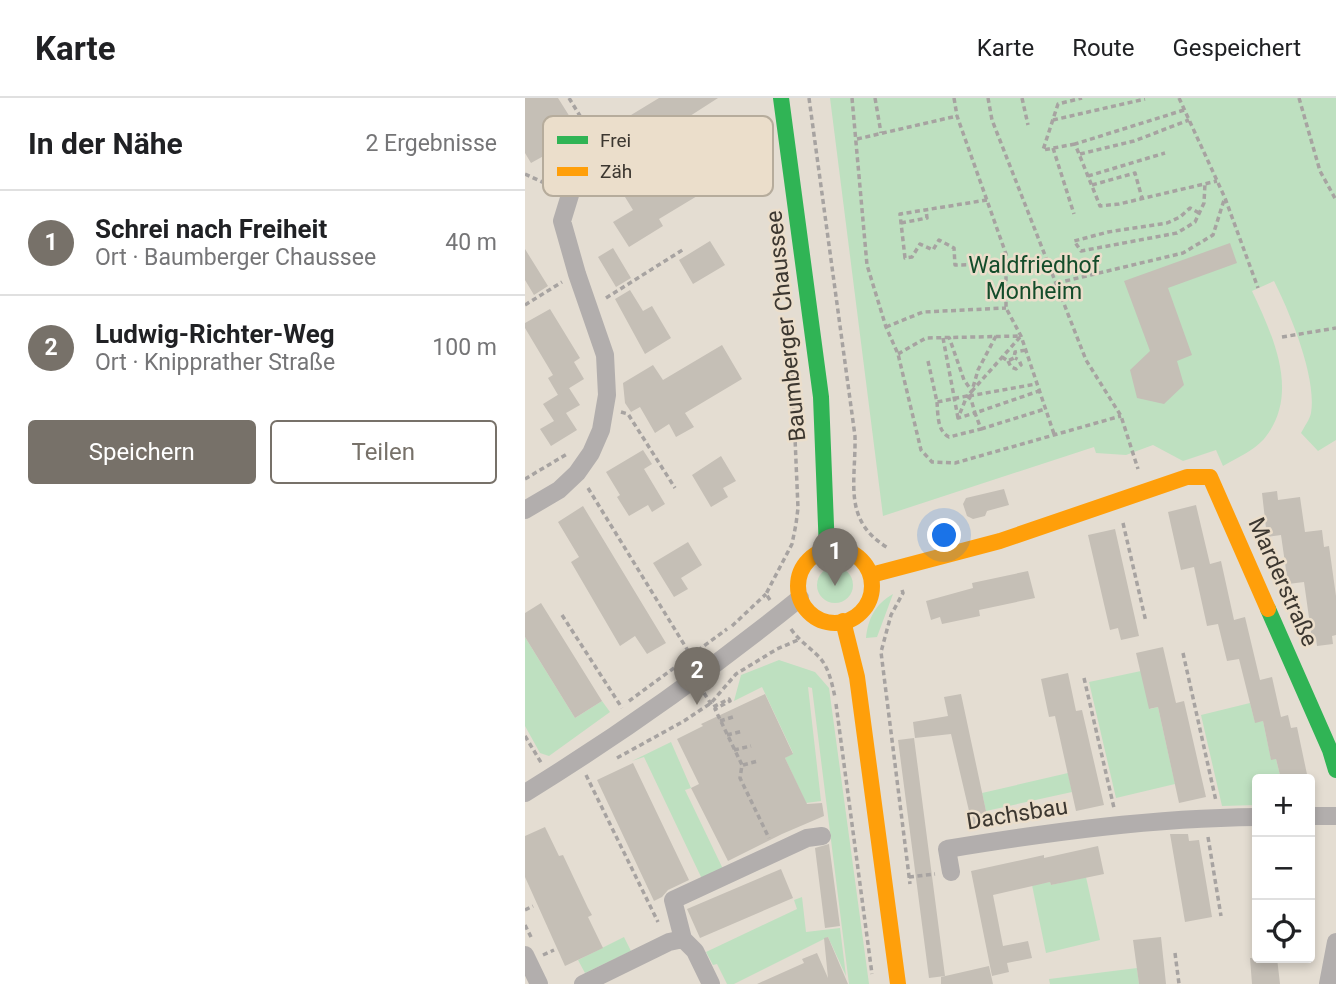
<!DOCTYPE html>
<html lang="de">
<head>
<meta charset="utf-8">
<style>
	body { margin:0; font-family:Roboto,sans-serif; background:#f2f2f2; color:#202124 }
	.controls { position:absolute; right:21px; bottom:21px; display:grid; overflow:hidden; border-radius:7px; box-shadow:0 4px 10px #0003 }
	.controls button { width:63px; height:63px; display:grid; place-items:center; padding:0; border:0; border-bottom:2px solid #e0e0e0; background:#fff; color:#202124; font:35px sans-serif }
	.you { position:absolute; left:420px; top:438px; width:24px; height:24px; margin:-18px; border:5px solid #fff; border-radius:50%; background:#1a73e8; box-shadow:0 0 0 10px #1a73e833 }
	.badge { display:grid; place-items:center; width:46px; height:46px; border-radius:50%; background:#777169; color:#fff; font-size:23px; font-weight:700 }
	.pin { position:absolute; translate:-50% -58px; filter:drop-shadow(0 2px 4px #0008) }
	.pin::after { content:''; position:absolute; top:37px; width:24px; height:21px; background:inherit; clip-path:polygon(0 0,100% 0,50% 100%) }
	.list { margin:0; padding:0; list-style:none }
	h2 { display:flex; justify-content:space-between; align-items:center; height:91px; margin:0; padding:0 28px; font-size:30px }
	h2 small { font-size:23px; font-weight:400; color:#757577 }
	.list li { display:grid; grid-template-columns:46px 1fr auto; gap:21px; align-items:center; box-sizing:border-box; height:105px; padding:0 28px; border-top:2px solid #e0e0e0 }
	.list b { display:block; font-size:26px; white-space:nowrap }
	.list p { margin:0; font-size:23px; white-space:nowrap; color:#757577 }
	.list em { font-size:23px; font-style:normal; color:#757577 }
	.actions { display:flex; gap:14px; padding:21px 28px }
	.actions a { flex:1; padding:16px 0; border:2px solid #777169; border-radius:7px; text-align:center; font-size:24px; color:#777169 }
	.actions .main { background:#777169; color:#fff }
	.icon { flex:none; width:38px; height:38px; fill:none; stroke:currentColor; stroke-width:2; stroke-linecap:round; stroke-linejoin:round }
	.map { position:relative; flex:none; width:811px; height:886px; overflow:hidden }
	header { display:flex; align-items:center; gap:42px; box-sizing:border-box; height:98px; padding:0 35px; background:#fff; border-bottom:2px solid #e0e0e0 }
	header strong { font-size:33px }
	nav { display:flex; gap:38px; margin-inline-start:auto; font-size:24px }
	main { display:flex }
	aside { flex:1; background:#fff }
	.map>svg:first-child { display:block }
</style>
</head>
<body>
<header>
<strong>Karte</strong>
<nav><a>Karte</a><a>Route</a><a>Gespeichert</a></nav>
</header>
<main>
<aside>
<h2>In der Nähe<small>2 Ergebnisse</small></h2>
<ul class="list">
<li><span class="badge">1</span><div><b>Schrei nach Freiheit</b><p>Ort · Baumberger Chaussee</p></div><em>40 m</em></li>
<li><span class="badge">2</span><div><b>Ludwig-Richter-Weg</b><p>Ort · Knipprather Straße</p></div><em>100 m</em></li>
</ul>
<div class="actions"><a class="main">Speichern</a><a>Teilen</a></div>
</aside>
<div class="map">
<svg width="811" height="886" viewBox="0 0 811 886">
	<rect width="100%" height="100%" fill="#e4ddd2"/>
	<!-- green -->
	<path fill="#bee0c0" d="M305,0h506v342l-18,11 -17,-18c3,-6 9,-14 10,-20 6,-36 -21,-100 -37,-132l-22,10c21,45 49,103 12,148 -11,12 -27,19 -41,27l-7,-16 -33,11 -30,-16 -27,10 -30,-2 -2,-6 -211,69z
		M292 487a18 18 0 1 1 36 0a18 18 0 1 1-36 0Z
		M368,496l-16,43 -11,1c2,-19 9,-34 27,-44z
		M0,539l50,81 27,-17 8,11 -61,44 -9,-3 -15,-27z
		M254,562l36,12 14,16 40,296h-20l-37,-296 -4,-1 13,114 -15,2 -21,-45 8,-5 -31,-66 -28,14 7,-26z
		M616,573l9,38 8,-2 17,77 -59,14 -27,-116z
		M725,605l5,19 8,-1 8,38h5l5,20h-24v26l-35,1 -21,-91z
		M146,644l20,46 -6,2 38,79 -21,10 -58,-122 -12,4z
		M543,675l4,19 -86,19 -4,-18z
		M561,779l14,63 -54,13 -14,-68 18,-3 1,3z
		M277,799l4,35 34,-4 6,48 -18,-39 -94,47h-7l-10,-20 -4,1 -7,-13 91,-43 -3,-9z
		M99,839l7,14 -46,22 -7,-13z
		M612,870l2,16h-89l-1,-5z"/>
	<!-- building -->
	<path fill="#c5bfb6" d="M0,0h33l27,43 -14,9 -4,-7 -36,20 -6,-10z
		M134,0h59l-42,27 -3,-5 -54,34 24,40 59,-36 15,26 -58,35 4,7 -34,21 -16,-25 20,-12 -43,-70z
		M185,143l15,24 -32,19 -14,-24z
		M705,145l7,20 -69,25 24,67 -15,6 7,24 -20,19 -27,-6 -7,-28 20,-19 -26,-70z
		M88,150l18,30 -15,9 -18,-30z
		M0,151l23,37 -14,9 -9,-15z
		M105,192l13,21 9,-5 19,32 -26,16 -30,-55z
		M25,211l30,49 -6,4 10,17 -26,16 -10,-17 5,-3 -28,-47v-5z
		M197,247l20,34 -57,34 9,14 -18,10 -7,-13 -14,9 -15,-26 -9,5 -6,-9 -2,-20 30,-18 10,15z
		M44,290l11,17 -14,8 11,17 -26,16 -11,-17 14,-8 -11,-17z
		M118,352l9,14 -8,5 21,35 -13,8 -4,-7 -19,11 -12,-19 3,-2 -14,-23z
		M196,358l15,25 -13,7 5,9 -17,10 -19,-32z
		M479,391l5,16 -22,6 -2,5 -12,3 -6,-3 -4,-12 3,-6z
		M752,393l1,9 22,-3 5,35 17,-2 2,17 5,-1 7,50v39l-4,1 1,8 -16,2 -1,-8 -4,1 -8,-57 -16,2 -7,-49 -14,2 -5,-44z
		M671,407l14,59 11,-3 13,59 11,-3 15,63 12,-3 9,40 7,-2 3,13 6,-1 11,52h-27l-5,-20 -5,1 -8,-39 -8,2 -16,-64 -12,2 -9,-37 -11,2 -13,-59 -13,3 -13,-58z
		M58,408l83,137 -19,11 -12,-18 -15,10 -49,-84 8,-5 -21,-35z
		M590,431l24,107 -18,4 -3,-12 -8,2 -22,-95z
		M163,444l14,23 -21,13 7,11 -14,8 -21,-34z
		M503,473l7,27 -56,12 1,6 -38,8 -2,-7 -9,3 -5,-19 47,-13 -1,-5z
		M16,505l61,98 -27,17 -50,-81v-24z
		M638,549l13,56 8,-2 22,96 -27,6 -21,-96 -9,2 -13,-56z
		M543,575l8,38 6,-1 22,95 -28,6 -21,-95 -6,1 -8,-38z
		M240,596l28,60 -8,4 22,46 15,-1 2,13 -42,18 -54,27 -37,-73 8,-4 -22,-45 26,-13 -2,-2z
		M436,596l28,131 -16,3 -22,-94 -36,4 -2,-16 35,-6 -4,-19z
		M389,640l31,238 -16,2 -31,-238z
		M108,665l56,117 -21,10 -6,7 -8,4 -57,-121z
		M20,729l14,29 4,-1 25,53 4,7 -4,2 15,31 -38,18 -40,-89v-41z
		M645,736h18l1,7 10,-1 13,77 -27,5z
		M304,746l11,82 -15,2 -10,-80z
		M573,748l6,28 -53,11 -1,-3 -57,13 10,51 25,-5 4,17 -25,5 2,9 -17,4 -21,-105 73,-16v3z
		M256,771l12,29 -93,40 -13,-29z
		M303,839l20,47h-91l47,-21 -2,-4 15,-6 11,25 -4,-40z
		M636,839l5,47h-27l-6,-44z
		M725,860h27l3,26h-28z
		M464,868l4,18h-52v-7z"/>
	<g fill="none" stroke-linecap="round" stroke-linejoin="round">
		<!-- path -->
		<path stroke="#a7a3a1" stroke-width="3.5" stroke-dasharray="5 3.5" stroke-linecap="butt" d="M44,0l24,39 -17,43
			M284,0l46,338c1,47 -13,84 33,112
			M327,0l15,167 19,62 12,27 23,96 11,12 23,1 166,-47
			M350,0l6,35
			M429,0l3,18 49,138v54l15,28 33,98
			M463,0l4,22 94,240 35,56 17,53
			M497,0l6,27
			M654,0l46,100 33,90
			M774,0l21,73 16,29
			M659,12l-109,34 25,62 19,-2 98,-23
			M528,22l92,-21
			M332,41l100,-23
			M550,46l-32,6 15,-46 24,-6
			M528,50l21,66
			M555,56l54,-13 55,-21
			M0,76l30,14
			M563,78l77,-23
			M567,87l43,-12 7,25
			M462,102l-87,14 5,44 7,-1 8,-13 13,6 6,-10 15,8 1,17 51,-1
			M674,115l-9,-5 -10,9 -13,6 -59,9 -34,9 7,10 96,-18 18,-11 9,-19 1,-20
			M376,125l26,-5 -1,-8
			M532,185l126,-30 30,-18 11,-35
			M81,200l78,-49
			M0,207l37,-23
			M361,229l37,-15 83,-4
			M471,238l-18,34 -6,21 49,-55
			M757,239l54,-9
			M418,240l15,80
			M373,256l28,-16 95,-2
			M477,259l6,4 6,-3 1,-6 11,-2
			M403,263l9,41 30,-6 5,-5 -8,-11 -15,-43
			M483,263l3,6 5,2 5,-4 -2,-5 -4,-2
			M442,298l4,3 4,14 -17,5z
			M444,298l67,-12
			M412,304c1,12 0,29 12,35l32,-8 -6,-16 64,-22
			M96,314l7,2 47,74
			M456,331l64,-20
			M0,381l42,-25
			M63,390l102,166
			M598,425l23,99
			M377,492l1,3 -12,22 -10,37 29,232
			M245,502l-4,-6 26,-50 4,-20 2,-16 -6,-140
			M37,517l60,93
			M207,528l34,-32
			M266,531c8,12 20,19 29,29 9,10 12,26 15,39
			M658,555l33,148
			M559,580l30,130
			M179,595l9,14 16,-8 1,2 -15,8 27,56 -2,13 29,60
			M104,603l98,-72
			M311,606l36,270
			M195,623l16,-5
			M202,637l16,-4
			M0,638l17,28
			M209,652l17,-4
			M92,660l67,-37 27,-18 25,-29 41,-25 21,-9
			M218,667l15,-4
			M61,677l72,147
			M683,739l13,79
			M384,779l26,-3
			M0,812l8,-4
			M0,827l7,14
			M650,855l4,31
			M18,857l11,-5"/>
		<!-- street -->
		<path stroke="#b2aead" stroke-width="18" d="M0,412l34,-20 18,-17 14,-20 10,-23 6,-35 -2,-40 -28,-81 -15,-53 8,-26
			M0,695c96,-59 187,-124 275,-195
			M785,718h26
			M426,774l-4,-23c103,-17 206,-31 310,-32
			M158,841l-10,-39 134,-62 15,-2
			M0,857l14,29
			M58,886l86,-42 14,-3 12,12 16,33
			M803,886l8,-42"/>
		<!-- fast -->
		<path stroke="#30b455" stroke-width="16" d="M256,0l40,299 6,154
			M743,511l62,141 6,20"/>
		<!-- slow -->
		<path stroke="#ff9f0a" stroke-width="16" d="M273 488a37 37 0 1 1 74 0a37 37 0 1 1-74 0Z
			M346,477l129,-34 187,-64h23l58,132
			M318,523l14,56 41,307"/>
	</g>
	<g text-anchor="middle" dominant-baseline="central" stroke-width="5" stroke-linejoin="round" paint-order="stroke">
		<!-- park labels -->
		<g font-size="23" fill="#134c2a" stroke="#ebdecb">
			<text x="509" y="167">Waldfriedhof<tspan x="509" dy="26">Monheim</tspan></text>
		</g>
		<!-- street labels -->
		<g font-size="23" fill="#3c3730" stroke="#ebdecb">
			<text transform="translate(261 228) rotate(-96)">Baumberger Chaussee</text>
			<text transform="translate(758 484) rotate(66)">Marderstraße</text>
			<text transform="translate(492 716) rotate(-9)">Dachsbau</text>
		</g>
	</g>
	<!-- legend -->
	<rect x="18" y="18" width="230" height="80" rx="10" fill="#ebdecb" stroke="#b6ac9c" stroke-width="2"/>
	<rect x="32" y="38" width="31" height="8" fill="#30b455"/>
	<rect x="32" y="69" width="31" height="9" fill="#ff9f0a"/>
	<g font-size="19" fill="#3c3730">
		<text x="75" y="49">Frei</text>
		<text x="75" y="80">Zäh</text>
	</g>
</svg>
<div class="controls">
<button>+</button>
<button>−</button>
<button><svg class="icon" aria-label="locate" viewBox="0 0 24 24"><circle cx="12" cy="12" r="6"/><path d="M12 2v4M12 18v4M2 12h4M18 12h4"/></svg></button>
</div>
<div class="you"></div>
<div class="pin badge" style="left:310px;top:488px">1</div>
<div class="pin badge" style="left:172px;top:607px">2</div>
</div>
</main>
</body>
</html>
